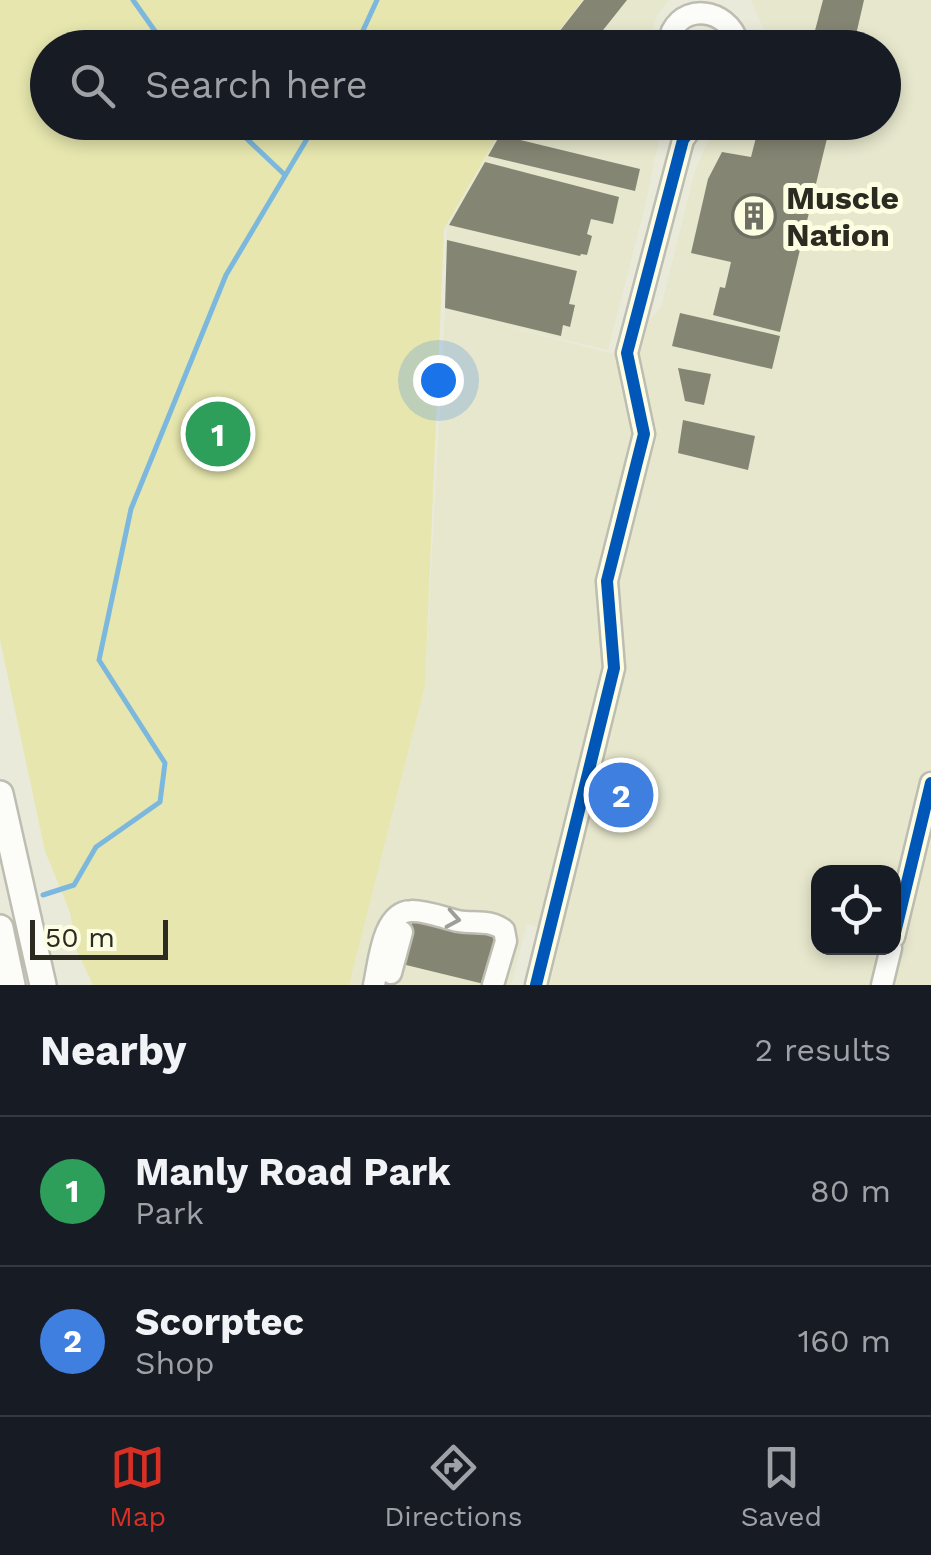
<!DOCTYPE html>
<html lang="en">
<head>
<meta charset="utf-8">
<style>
	body { margin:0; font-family:"Work Sans",sans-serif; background:#20242c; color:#f1f3f6 }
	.controls { position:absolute; right:30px; bottom:30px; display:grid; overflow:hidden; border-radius:20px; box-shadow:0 5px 15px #0003 }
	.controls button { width:90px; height:90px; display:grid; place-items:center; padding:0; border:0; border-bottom:2px solid #363941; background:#171b24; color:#f1f3f6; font:50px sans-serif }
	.scale { position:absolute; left:30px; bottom:25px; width:138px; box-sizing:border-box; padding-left:10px; border:5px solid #2b2b21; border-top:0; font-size:28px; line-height:35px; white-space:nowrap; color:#2b2b21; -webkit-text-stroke:8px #fcfde1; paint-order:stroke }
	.you { position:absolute; left:438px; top:380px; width:35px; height:35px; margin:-25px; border:8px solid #fff; border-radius:50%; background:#1a73e8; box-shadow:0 0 0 15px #1a73e833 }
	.badge { display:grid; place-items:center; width:65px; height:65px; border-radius:50%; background:#d93025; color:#fff; font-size:32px; font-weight:700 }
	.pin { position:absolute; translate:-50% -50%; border:5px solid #fff; box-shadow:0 2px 10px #0006 }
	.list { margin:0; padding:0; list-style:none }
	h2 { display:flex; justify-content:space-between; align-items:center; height:130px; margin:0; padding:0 40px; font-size:42px }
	h2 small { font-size:32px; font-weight:400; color:#9ea1a6 }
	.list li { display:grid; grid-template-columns:65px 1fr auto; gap:30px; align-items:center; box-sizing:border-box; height:150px; padding:0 40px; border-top:2px solid #363941 }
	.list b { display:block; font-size:38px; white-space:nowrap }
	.list p { margin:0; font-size:32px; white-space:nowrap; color:#9ea1a6 }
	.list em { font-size:32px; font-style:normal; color:#9ea1a6 }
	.icon { flex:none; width:55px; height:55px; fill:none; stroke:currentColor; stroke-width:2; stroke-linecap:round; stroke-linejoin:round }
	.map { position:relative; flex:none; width:931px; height:985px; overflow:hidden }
	.search { position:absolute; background:#171b24; box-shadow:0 5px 15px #0003; left:30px; right:30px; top:30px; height:110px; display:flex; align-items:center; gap:25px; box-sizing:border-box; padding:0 35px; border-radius:55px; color:#9ea1a6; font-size:38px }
	.sheet { height:430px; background:#171b24 }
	nav { display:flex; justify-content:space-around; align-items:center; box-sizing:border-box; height:140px; border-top:2px solid #363941; background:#171b24; font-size:28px; color:#9ea1a6 }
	nav a { display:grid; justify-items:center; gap:5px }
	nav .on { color:#d93025 }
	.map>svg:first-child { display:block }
</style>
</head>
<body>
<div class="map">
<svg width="931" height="985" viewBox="0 0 931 985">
	<rect width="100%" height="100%" fill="#e9eada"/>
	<!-- built -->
	<path fill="#e6e7cc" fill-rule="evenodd" d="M584,0h85l-12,15 -6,18 -1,14 -101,1 10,-17z
		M751,0h180v985h-381l12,-52 -35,-9 -16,61h-162l76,-300 20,-374 2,-84 59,-104h151l2,16 -13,63 -38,148 -123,-29 128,33 48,-46 34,-137 17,-39 6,-9 166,-1v-74l-120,-1 -1,-19zM818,872h76v76h-76z"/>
	<!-- green -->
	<path fill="#e6e6ae" d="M0,0h583l-27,34 -8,13 -500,1v74l457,1 -61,106 -19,456 -76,300h-256l-16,-34 -7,-39 -25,-61 -45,-211z"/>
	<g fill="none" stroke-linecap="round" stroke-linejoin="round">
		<!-- stream -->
		<path stroke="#7cb8dd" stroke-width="5" d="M133,0l34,48
			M355,48l22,-48
			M229,122l56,53
			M43,895l31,-10 22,-38 64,-45 5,-39 -66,-103 32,-151 95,-234 91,-153"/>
	</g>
	<!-- building -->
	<path fill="#858574" d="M584,0h43l-31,39 -2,9h-44l9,-16z
		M823,0h41l-11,48h-79l4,-15 34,9z
		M760,122h71l-51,210 -67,-17 7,-28 5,1 6,-26 -40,-9 17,-74 14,-27 29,5z
		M500,135l140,34 -5,22 -147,-35z
		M485,162l134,35 -6,27 -22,-5 -4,15 5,2 -5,19 -6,-1 -1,2 -131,-31z
		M447,240l130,31 -8,33 6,1 -5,22 -7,-2 -2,11 -116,-28z
		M680,313l100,23 -8,33 -100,-23z
		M678,368l33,6 -7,31 -19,-4z
		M683,420l72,16 -7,34 -70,-17z
		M419,918l76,18 -11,48 -82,-20 11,-45z"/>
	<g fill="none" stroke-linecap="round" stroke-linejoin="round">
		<!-- minor casing -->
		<g stroke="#bdbdb1" stroke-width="25">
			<path id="minor" d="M670,48c0,-6 0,-12 2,-17 16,-31 62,-19 67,17
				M894,937l37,-154
				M391,973l11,-41
				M374,985c5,-22 8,-73 37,-74 14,-1 33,7 47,10 17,3 32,-2 46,9l2,11 -13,44
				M536,985l78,-317 -7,-87 37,-147 -17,-81 56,-213 13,-18
				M882,985l9,-37"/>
		</g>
		<!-- major casing -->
		<g stroke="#bdbdb1" stroke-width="30">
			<path id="major" d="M0,794l43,191
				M0,928l12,57"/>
		</g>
		<!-- minor -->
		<use href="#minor" stroke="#fcfcf9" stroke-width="20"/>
		<!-- major -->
		<use href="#major" stroke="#fcfcf9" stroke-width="25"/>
		<!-- cycleway casing -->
		<g stroke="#fcfde1" stroke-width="19">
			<path id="cycleway" d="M894,937l37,-154
				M536,985l78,-317 -7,-87 37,-147 -17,-81 56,-213 13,-18"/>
		</g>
		<!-- cycleway -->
		<use href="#cycleway" stroke="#0057b8" stroke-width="12"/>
	</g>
	<!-- one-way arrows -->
	<defs><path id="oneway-chevron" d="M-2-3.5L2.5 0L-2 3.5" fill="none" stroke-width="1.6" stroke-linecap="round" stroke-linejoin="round" transform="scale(2.5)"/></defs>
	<use stroke="#9e9e98" href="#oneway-chevron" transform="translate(453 919) rotate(10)"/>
	<!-- icons -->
	<defs>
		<g id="building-ring" transform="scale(2.25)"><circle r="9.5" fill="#fcfde1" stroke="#6e6e62" stroke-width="1.5"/><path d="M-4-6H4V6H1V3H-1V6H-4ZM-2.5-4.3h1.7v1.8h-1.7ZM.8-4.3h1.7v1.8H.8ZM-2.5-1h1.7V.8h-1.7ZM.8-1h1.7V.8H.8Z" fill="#6e6e62"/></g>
	</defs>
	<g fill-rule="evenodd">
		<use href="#building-ring" x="754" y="216"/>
	</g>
	<g text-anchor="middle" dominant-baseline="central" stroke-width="10" stroke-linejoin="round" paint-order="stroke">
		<!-- poi labels -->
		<g font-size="32" font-weight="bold" fill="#2b2b21" stroke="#fcfde1" text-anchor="start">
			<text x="786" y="198">Muscle<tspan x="786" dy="37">Nation</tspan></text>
		</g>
	</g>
</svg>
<div class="controls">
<button><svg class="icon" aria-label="locate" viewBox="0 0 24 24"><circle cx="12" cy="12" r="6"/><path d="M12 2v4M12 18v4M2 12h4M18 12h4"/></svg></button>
</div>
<div class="scale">50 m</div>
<div class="you"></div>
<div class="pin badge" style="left:218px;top:434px;background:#2e9e5b">1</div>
<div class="pin badge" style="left:621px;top:795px;background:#3f7fe0">2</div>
<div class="search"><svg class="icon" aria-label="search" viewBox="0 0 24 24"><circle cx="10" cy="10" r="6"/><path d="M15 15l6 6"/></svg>Search here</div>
</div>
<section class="sheet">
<h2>Nearby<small>2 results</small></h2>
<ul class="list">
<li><span class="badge" style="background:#2e9e5b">1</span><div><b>Manly Road Park</b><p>Park</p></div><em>80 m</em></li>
<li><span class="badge" style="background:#3f7fe0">2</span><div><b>Scorptec</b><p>Shop</p></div><em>160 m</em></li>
</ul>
</section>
<nav>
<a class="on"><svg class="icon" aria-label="map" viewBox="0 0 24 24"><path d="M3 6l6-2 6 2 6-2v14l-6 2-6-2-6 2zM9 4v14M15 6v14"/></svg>Map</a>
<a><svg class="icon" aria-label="directions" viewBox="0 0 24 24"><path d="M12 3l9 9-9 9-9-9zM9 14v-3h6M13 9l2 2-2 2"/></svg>Directions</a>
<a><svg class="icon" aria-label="saved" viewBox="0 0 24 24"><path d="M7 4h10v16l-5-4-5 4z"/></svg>Saved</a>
</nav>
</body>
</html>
